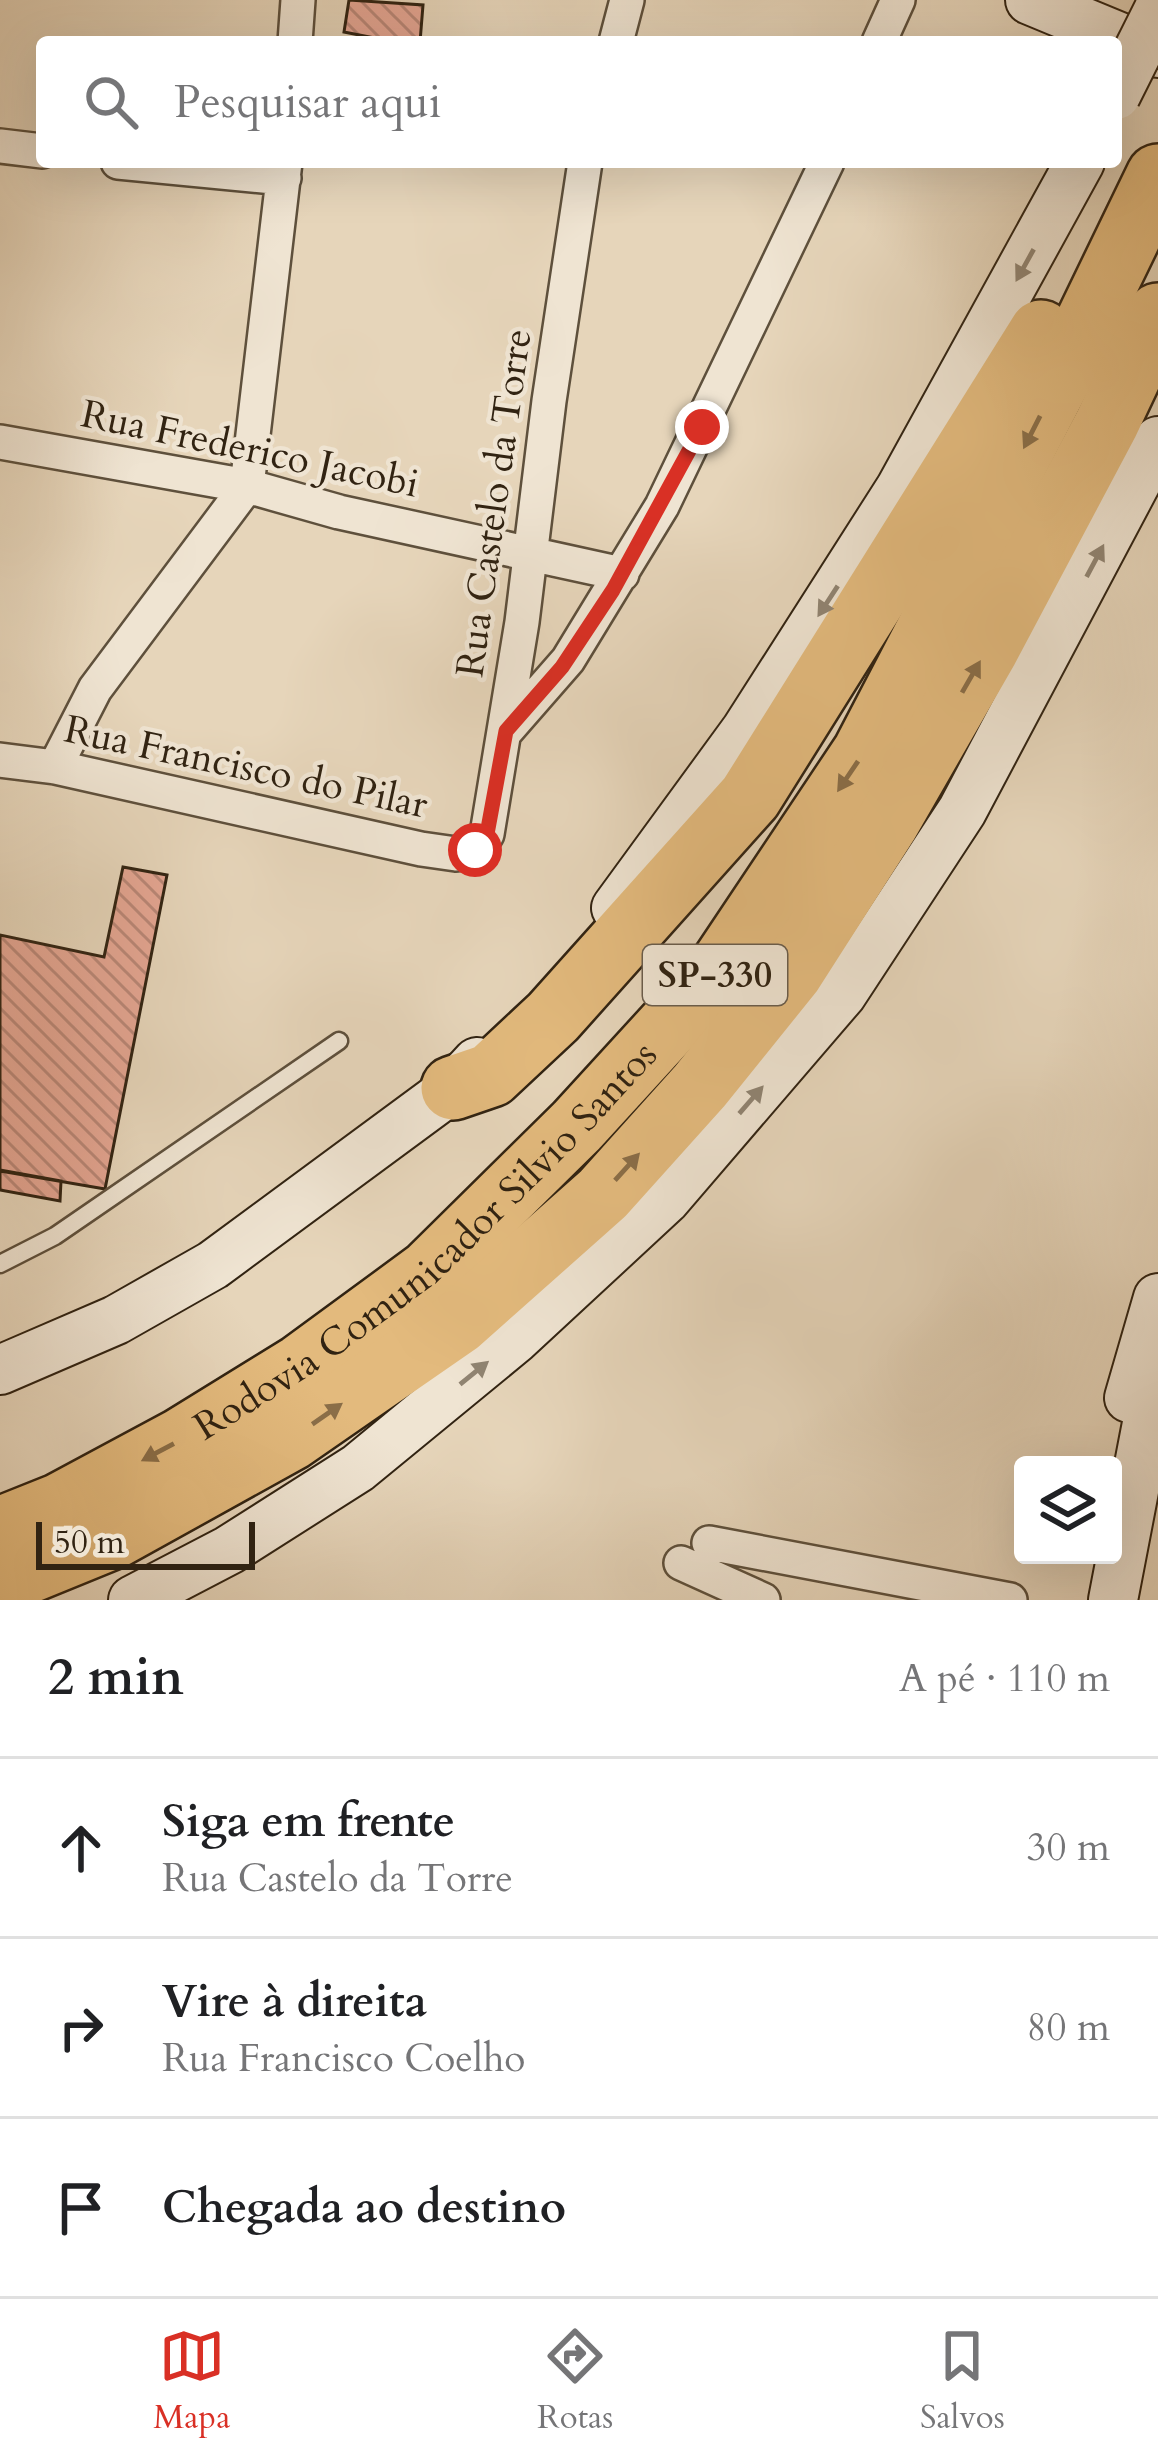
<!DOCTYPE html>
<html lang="pt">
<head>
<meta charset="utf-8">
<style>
	body { margin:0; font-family:Cardo,serif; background:#f2f2f2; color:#202124 }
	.controls { position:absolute; right:36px; bottom:36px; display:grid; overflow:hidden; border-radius:12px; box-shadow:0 12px 48px #0002 }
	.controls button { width:108px; height:108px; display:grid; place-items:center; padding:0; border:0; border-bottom:3px solid #e0e0e0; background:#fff; color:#202124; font:60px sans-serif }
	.scale { position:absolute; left:36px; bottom:30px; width:219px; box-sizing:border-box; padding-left:12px; border:6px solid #312312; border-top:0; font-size:33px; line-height:42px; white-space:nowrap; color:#312312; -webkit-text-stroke:9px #efe4d2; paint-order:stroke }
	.stop { position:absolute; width:36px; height:36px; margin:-27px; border:9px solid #d93025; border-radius:50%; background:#fff }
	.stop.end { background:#d93025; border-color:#fff; box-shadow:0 3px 12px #0008 }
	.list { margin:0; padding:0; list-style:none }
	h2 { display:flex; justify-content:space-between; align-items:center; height:156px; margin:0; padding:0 48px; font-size:51px }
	h2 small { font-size:39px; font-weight:400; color:#757577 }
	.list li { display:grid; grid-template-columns:78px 1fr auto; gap:36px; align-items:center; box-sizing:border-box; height:180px; padding:0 48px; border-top:3px solid #e0e0e0 }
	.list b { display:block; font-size:45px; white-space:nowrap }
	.list p { margin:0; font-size:39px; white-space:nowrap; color:#757577 }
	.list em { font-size:39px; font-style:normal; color:#757577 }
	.icon { flex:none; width:66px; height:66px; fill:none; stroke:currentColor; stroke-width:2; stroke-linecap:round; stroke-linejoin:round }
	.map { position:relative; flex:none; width:1158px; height:1600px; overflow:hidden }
	.search { position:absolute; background:#fff; box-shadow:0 12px 48px #0002; left:36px; right:36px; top:36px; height:132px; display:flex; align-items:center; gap:30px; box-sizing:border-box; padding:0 42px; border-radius:12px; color:#757577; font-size:45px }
	.sheet { height:696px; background:#fff }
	nav { display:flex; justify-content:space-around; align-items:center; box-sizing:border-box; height:168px; border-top:3px solid #e0e0e0; background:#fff; font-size:33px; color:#757577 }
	nav a { display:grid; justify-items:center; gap:6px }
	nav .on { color:#d93025 }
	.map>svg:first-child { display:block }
</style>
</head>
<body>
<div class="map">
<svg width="1158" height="1600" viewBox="0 0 1158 1600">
	<defs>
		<pattern id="building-back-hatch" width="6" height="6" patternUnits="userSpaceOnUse" patternTransform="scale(3)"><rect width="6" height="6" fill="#e5a693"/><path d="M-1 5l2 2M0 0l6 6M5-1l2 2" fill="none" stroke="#ba8777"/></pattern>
	</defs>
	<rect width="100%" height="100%" fill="#e6d5ba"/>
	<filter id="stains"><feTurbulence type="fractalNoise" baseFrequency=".00167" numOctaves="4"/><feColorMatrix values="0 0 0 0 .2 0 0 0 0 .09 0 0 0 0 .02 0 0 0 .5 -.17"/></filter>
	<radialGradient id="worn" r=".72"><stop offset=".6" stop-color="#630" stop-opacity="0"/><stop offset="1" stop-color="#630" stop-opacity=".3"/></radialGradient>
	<!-- building -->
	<path fill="url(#building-back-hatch)" stroke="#312312" stroke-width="3" d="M349,0l74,5 -3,37h-25l-51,-10z
		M123,867l44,8 -62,314 -105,-18v-236l104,22z
		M0,1170l61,11 -1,20 -60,-11z"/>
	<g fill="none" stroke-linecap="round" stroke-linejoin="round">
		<!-- lane casing -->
		<g stroke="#5e503c" stroke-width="21">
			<path id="lane" d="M0,1264l55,-28 284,-195"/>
		</g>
		<!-- street casing -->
		<g stroke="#5e503c" stroke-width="38">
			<path id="street" d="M295,42l3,-42
				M616,42l11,-42
				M879,42l19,-42
				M0,146l42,5
				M118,162l166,16
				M0,442l247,44 92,26 283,62
				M506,731l62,-71 94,-154 165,-344
				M0,760l55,7 366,82 35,5 23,-7 8,-13 35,-212 27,-221 36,-239
				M55,767l40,-78 152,-203 38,-324
				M709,1543l301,57
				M681,1563l82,37"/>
		</g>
		<!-- secondary casing -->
		<g stroke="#312312" stroke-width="52">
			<path id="secondary" d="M1030,0l128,53
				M616,908l130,-178 154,-241 180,-327
				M0,1370l116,-50 97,-55 240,-177 24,-26
				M1129,1398l29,-100
				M133,1600l96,-50 129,-82 157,-129 150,-139 177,-206 120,-183 196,-370
				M1113,1600l45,-234"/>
		</g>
		<!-- highway casing -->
		<g stroke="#312312" stroke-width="68">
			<g id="highway">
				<path d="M453,1088l38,-13 62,-58 197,-220 291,-465"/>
				<path id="s1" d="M0,1529l60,-24 121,-65 120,-74 128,-94 148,-146 140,-153 147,-220 204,-391 90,-186"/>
				<path d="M0,1583l115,-47 175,-97 169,-117 144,-128 97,-108 91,-113 96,-150 100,-174 120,-226 51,-108"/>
			</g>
		</g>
		<!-- lane -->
		<use href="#lane" stroke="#efe4d2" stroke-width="16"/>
		<!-- street -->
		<use href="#street" stroke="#efe4d2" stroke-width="33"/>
		<!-- secondary -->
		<use href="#secondary" stroke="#efe4d2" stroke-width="48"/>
		<!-- highway -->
		<use href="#highway" stroke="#e3ba7d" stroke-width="63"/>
		<!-- secondary-bridge casing -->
		<g stroke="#312312" stroke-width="52" stroke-linecap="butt">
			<path id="secondary-bridge" d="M1116,95l42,-84"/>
		</g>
		<!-- secondary-bridge -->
		<use href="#secondary-bridge" stroke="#efe4d2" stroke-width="48"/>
	</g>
	<!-- one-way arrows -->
	<defs><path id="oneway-solid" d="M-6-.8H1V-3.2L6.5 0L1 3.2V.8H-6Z" transform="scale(3)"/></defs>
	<g fill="#908472">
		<use href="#oneway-solid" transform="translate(1025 265) rotate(119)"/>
		<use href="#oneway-solid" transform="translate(1095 561) rotate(-62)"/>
		<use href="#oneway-solid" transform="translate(828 601) rotate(123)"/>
		<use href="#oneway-solid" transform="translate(751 1100) rotate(-49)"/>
		<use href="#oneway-solid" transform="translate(474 1373) rotate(-39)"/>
	</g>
	<g fill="#8a6e48">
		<use href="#oneway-solid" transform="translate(1032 432) rotate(117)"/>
		<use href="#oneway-solid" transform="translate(971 677) rotate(-60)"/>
		<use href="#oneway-solid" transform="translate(848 776) rotate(124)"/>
		<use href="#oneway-solid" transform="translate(627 1167) rotate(-48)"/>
		<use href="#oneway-solid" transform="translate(327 1414) rotate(-35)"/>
		<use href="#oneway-solid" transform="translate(158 1452) rotate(152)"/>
	</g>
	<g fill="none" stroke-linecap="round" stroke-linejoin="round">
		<!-- route -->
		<path stroke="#d93025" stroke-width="15" d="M475,850l12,-16 19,-103 56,-64 51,-77 89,-163"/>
	</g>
	<g text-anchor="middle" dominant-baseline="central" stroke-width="9" stroke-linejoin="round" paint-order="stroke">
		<!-- shield labels -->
		<rect fill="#efe4d2" stroke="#6a5d4c" stroke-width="3" x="643" y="945" width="144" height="60" rx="9"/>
		<g font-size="36" font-weight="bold" fill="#312312">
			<text x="715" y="975">SP-330</text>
		</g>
		<!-- street labels -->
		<g font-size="39" fill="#312312" stroke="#efe4d2">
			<text transform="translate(250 449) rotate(12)">Rua Frederico Jacobi</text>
			<text transform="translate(494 503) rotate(-82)">Rua Castelo da Torre</text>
			<text transform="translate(246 767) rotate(12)">Rua Francisco do Pilar</text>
			<text stroke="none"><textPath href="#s1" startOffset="519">Rodovia Comunicador Silvio Santos</textPath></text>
		</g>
	</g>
	<rect width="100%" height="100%" filter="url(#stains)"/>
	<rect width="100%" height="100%" fill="url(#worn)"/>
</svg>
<div class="controls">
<button><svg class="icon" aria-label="layers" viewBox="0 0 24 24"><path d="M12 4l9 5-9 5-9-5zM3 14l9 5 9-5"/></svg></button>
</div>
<div class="scale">50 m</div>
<div class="stop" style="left:475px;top:850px"></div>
<div class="stop end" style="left:702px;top:427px"></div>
<div class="search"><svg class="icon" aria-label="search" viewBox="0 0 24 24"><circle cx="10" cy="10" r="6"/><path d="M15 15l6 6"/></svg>Pesquisar aqui</div>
</div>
<section class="sheet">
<h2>2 min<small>A pé · 110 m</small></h2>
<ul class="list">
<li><svg class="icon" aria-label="ahead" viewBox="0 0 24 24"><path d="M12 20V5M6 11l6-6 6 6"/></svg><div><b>Siga em frente</b><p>Rua Castelo da Torre</p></div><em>30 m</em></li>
<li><svg class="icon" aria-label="right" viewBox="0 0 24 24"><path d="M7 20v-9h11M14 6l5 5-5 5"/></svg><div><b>Vire à direita</b><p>Rua Francisco Coelho</p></div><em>80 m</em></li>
<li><svg class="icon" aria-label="arrive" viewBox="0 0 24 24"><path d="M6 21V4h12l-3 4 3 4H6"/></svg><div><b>Chegada ao destino</b></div></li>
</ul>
</section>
<nav>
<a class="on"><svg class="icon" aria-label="map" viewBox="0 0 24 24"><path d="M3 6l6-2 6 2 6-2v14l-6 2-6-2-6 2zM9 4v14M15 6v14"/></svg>Mapa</a>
<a><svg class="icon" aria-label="directions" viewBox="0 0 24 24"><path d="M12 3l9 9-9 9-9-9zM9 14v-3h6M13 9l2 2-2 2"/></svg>Rotas</a>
<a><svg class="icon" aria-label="saved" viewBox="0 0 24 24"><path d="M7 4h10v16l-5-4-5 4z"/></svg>Salvos</a>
</nav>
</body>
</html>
